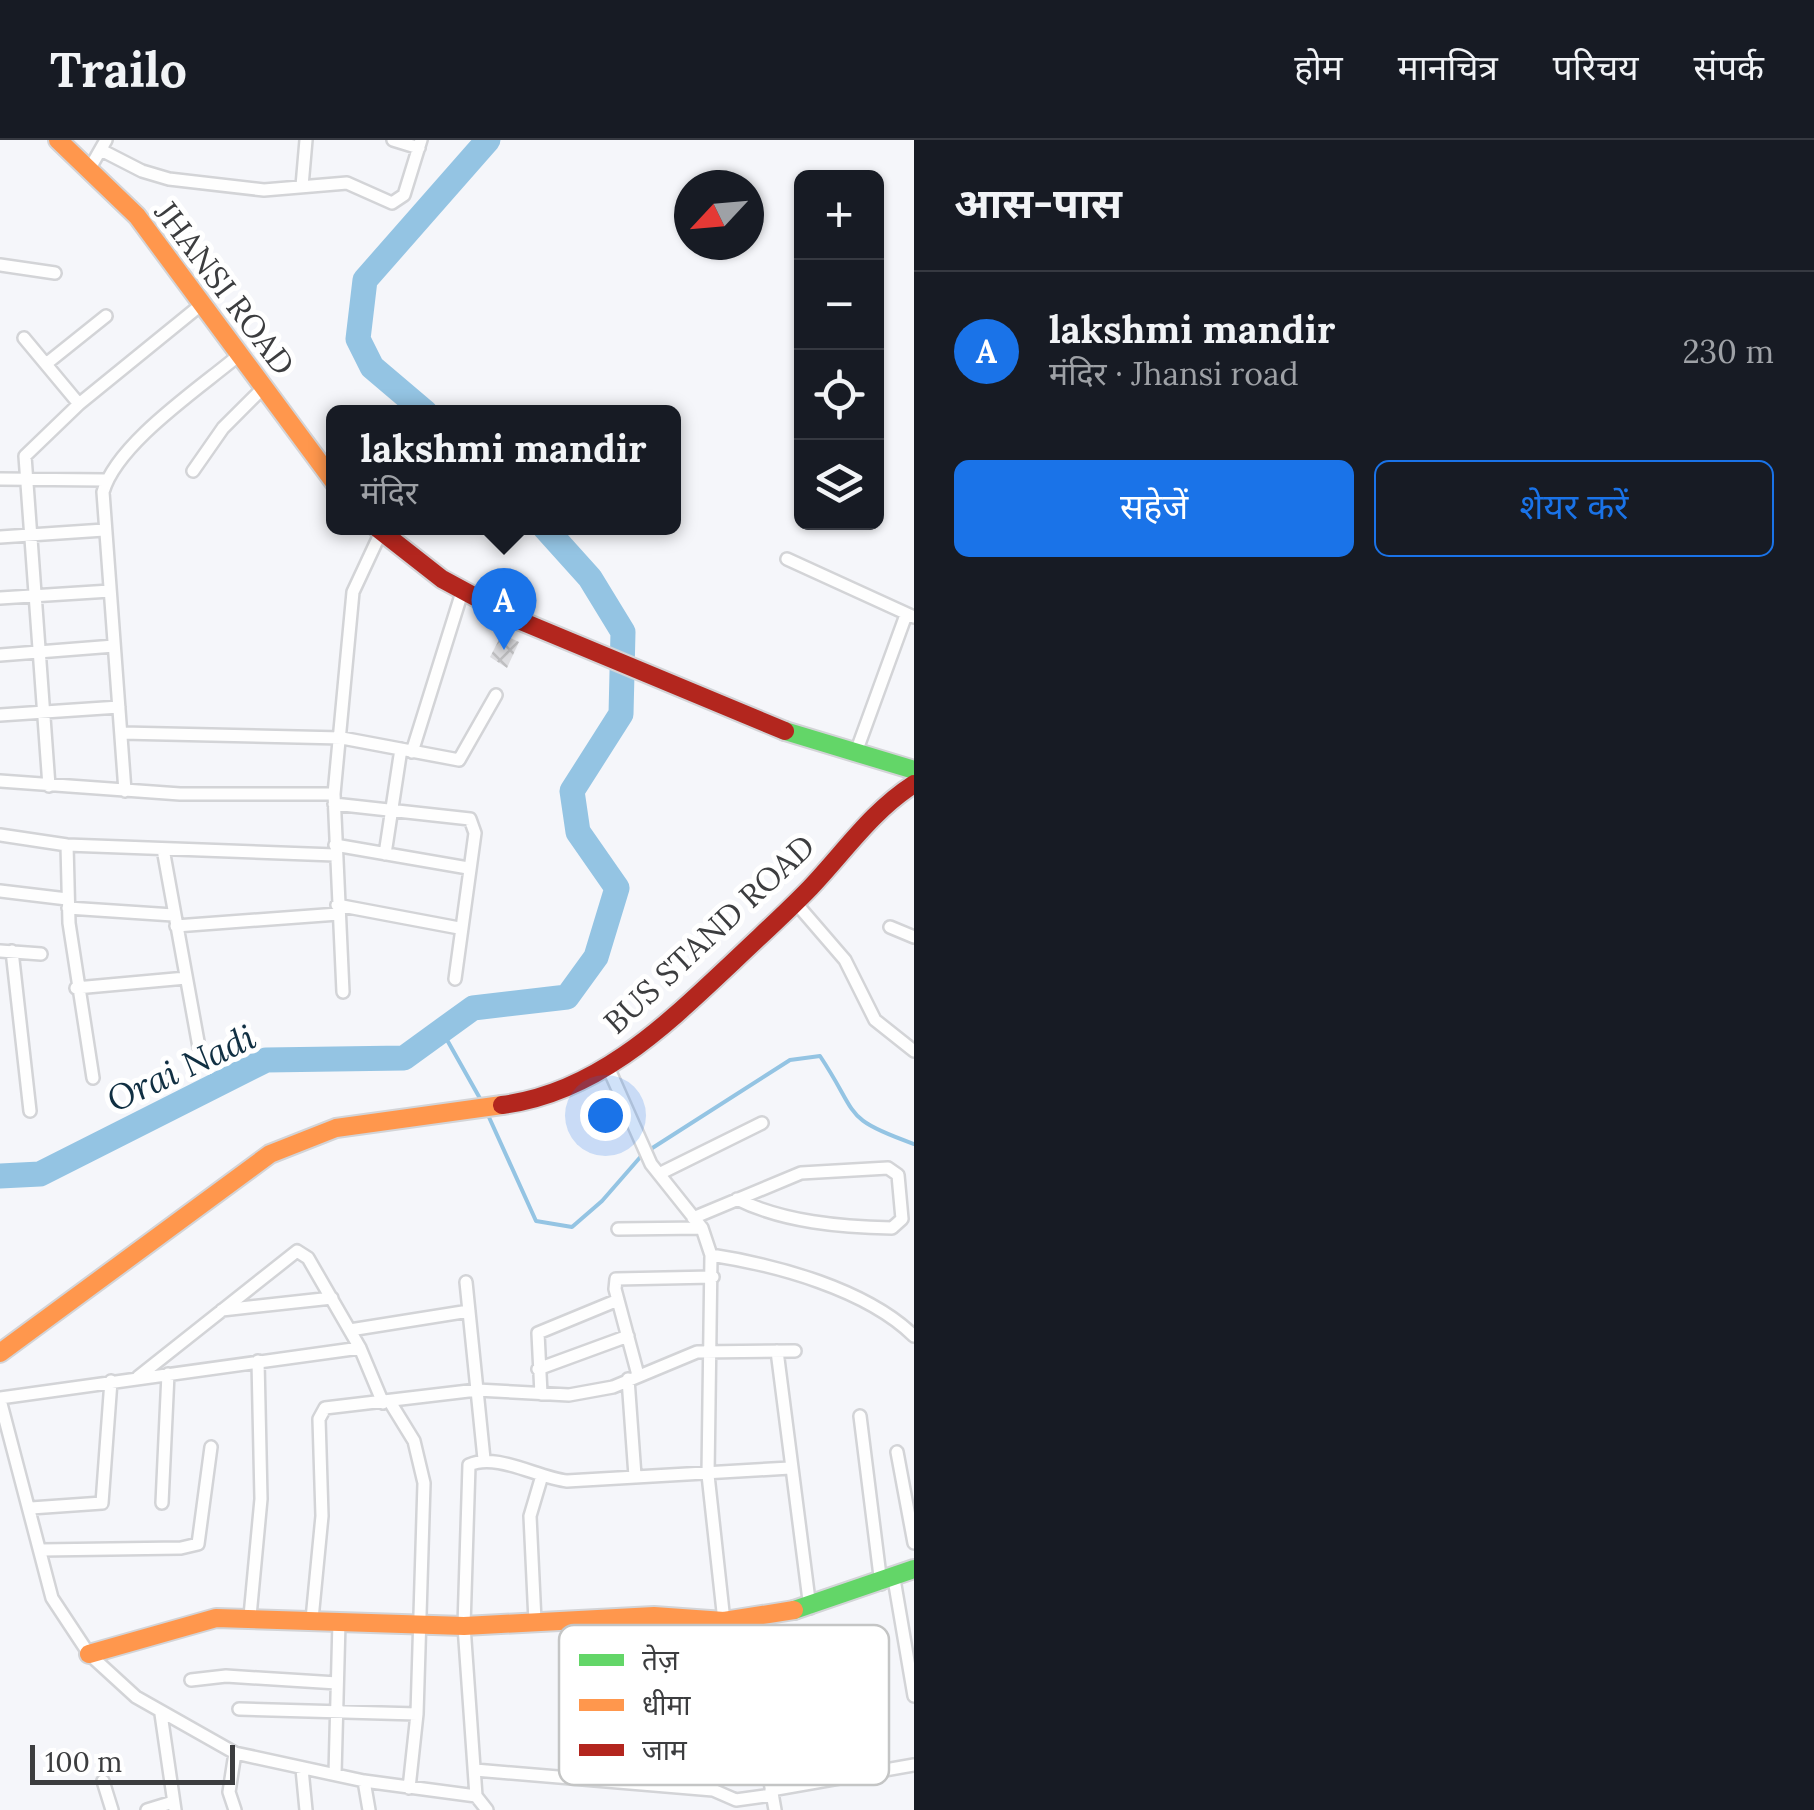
<!DOCTYPE html>
<html lang="hi">
<head>
<meta charset="utf-8">
<style>
	body { margin:0; font-family:Lora,"Noto Sans Devanagari",serif; background:#242831; color:#f1f3f6 }
	.controls { position:absolute; right:30px; top:30px; display:grid; overflow:hidden; border-radius:15px; box-shadow:0 2px 8px #0004 }
	.controls button { width:90px; height:90px; display:grid; place-items:center; padding:0; border:0; border-bottom:2px solid #363941; background:#171b24; color:#f1f3f6; font:50px sans-serif }
	.compass { position:absolute; left:674px; top:30px; width:90px; height:90px; border-radius:50%; background:#171b24; box-shadow:0 2px 8px #0004; rotate:244deg }
	.scale { position:absolute; left:30px; bottom:25px; width:205px; box-sizing:border-box; padding-left:10px; border:5px solid #3c3d3f; border-top:0; font-size:28px; line-height:35px; white-space:nowrap; color:#3c3d3f; -webkit-text-stroke:8px #fff; paint-order:stroke }
	.you { position:absolute; left:605px; top:975px; width:35px; height:35px; margin:-25px; border:8px solid #fff; border-radius:50%; background:#1a73e8; box-shadow:0 0 0 15px #1a73e833 }
	.badge { display:grid; place-items:center; width:65px; height:65px; border-radius:50%; background:#1a73e8; color:#fff; font-size:32px; font-weight:700 }
	.pin { position:absolute; translate:-50% -82px; filter:drop-shadow(0 2px 5px #0008) }
	.pin::after { content:''; position:absolute; top:52px; width:35px; height:30px; background:inherit; clip-path:polygon(0 0,100% 0,50% 100%) }
	.popup { position:absolute; left:326px; top:265px; width:355px; height:130px; box-sizing:border-box; display:grid; place-content:center; border-radius:15px; background:#171b24; filter:drop-shadow(0 2px 8px #0005); font-size:32px; white-space:nowrap; color:#9ea1a6 }
	.popup b { font-size:38px; color:#f1f3f6 }
	.popup::after { content:''; position:absolute; left:50%; top:100%; margin-left:-20px; border:20px solid transparent; border-top-color:#171b24 }
	.list { margin:0; padding:0; list-style:none }
	h2 { display:flex; justify-content:space-between; align-items:center; height:130px; margin:0; padding:0 40px; font-size:42px }
	h2 small { font-size:32px; font-weight:400; color:#9ea1a6 }
	.list li { display:grid; grid-template-columns:65px 1fr auto; gap:30px; align-items:center; box-sizing:border-box; height:160px; padding:0 40px; border-top:2px solid #363941 }
	.list b { display:block; font-size:38px; white-space:nowrap }
	.list p { margin:0; font-size:32px; white-space:nowrap; color:#9ea1a6 }
	.list em { font-size:32px; font-style:normal; color:#9ea1a6 }
	.actions { display:flex; gap:20px; padding:30px 40px }
	.actions a { flex:1; padding:22px 0; border:2px solid #1a73e8; border-radius:15px; text-align:center; font-size:35px; color:#1a73e8 }
	.actions .main { background:#1a73e8; color:#fff }
	.icon { flex:none; width:55px; height:55px; fill:none; stroke:currentColor; stroke-width:2; stroke-linecap:round; stroke-linejoin:round }
	.map { position:relative; flex:none; width:914px; height:1670px; overflow:hidden }
	header { display:flex; align-items:center; gap:60px; box-sizing:border-box; height:140px; padding:0 50px; background:#171b24; border-bottom:2px solid #363941 }
	header strong { font-size:48px }
	nav { display:flex; gap:55px; margin-inline-start:auto; font-size:35px }
	main { display:flex }
	aside { flex:1; background:#171b24 }
	.map>svg:first-child { display:block }
</style>
</head>
<body>
<header>
<strong>Trailo</strong>
<nav><a>होम</a><a>मानचित्र</a><a>परिचय</a><a>संपर्क</a></nav>
</header>
<main>
<div class="map">
<svg width="914" height="1670" viewBox="0 0 914 1670">
	<defs>
		<pattern id="building-cross-hatch" width="8" height="8" patternUnits="userSpaceOnUse" patternTransform="scale(2.5)"><rect width="8" height="8" fill="#dddde0"/><path d="M0 0l8 8M0 8l8-8" fill="none" stroke="#bfbfc1"/></pattern>
	</defs>
	<rect width="100%" height="100%" fill="#f5f6fa"/>
	<g fill="none" stroke-linecap="round" stroke-linejoin="round">
		<!-- stream -->
		<path stroke="#94c4e3" stroke-width="4" d="M442,891l40,71
			M488,975l48,106 36,6 30,-26 41,-47 147,-94 30,-4c40,60 21,62 94,88"/>
		<!-- river -->
		<path stroke="#94c4e3" stroke-width="25" d="M425,272l-53,-45 -14,-28 7,-59 123,-140
			M0,1036l40,-2 226,-114 138,-2 69,-50 94,-11 29,-40 21,-69 -39,-56 -6,-41 49,-77 2,-82 -33,-54 -45,-50"/>
	</g>
	<!-- building -->
	<path fill="url(#building-cross-hatch)" d="M502,494l17,8 -12,26 -17,-11z"/>
	<g fill="none" stroke-linecap="round" stroke-linejoin="round">
		<!-- street casing -->
		<g stroke="#d3d4d7" stroke-width="16">
			<path id="street" d="M393,0l26,8
				M101,10l41,21 27,8 95,11 83,-7 45,20 12,-8 17,-55
				M90,28l16,-28
				M302,46l4,-46
				M0,125l55,8
				M24,198l55,66
				M46,224l60,-48
				M193,331l30,-43 40,-40
				M0,339l106,1
				M0,397l104,-7
				M787,419l127,58
				M0,458l110,-7
				M0,515l114,-9
				M0,575l119,-8
				M122,593l220,5 117,22 37,-65
				M412,612l51,-163
				M855,615l51,-140
				M0,641l180,13h154
				M49,646l-24,-330 54,-52 123,-100
				M125,651l-22,-299c14,-49 97,-104 136,-137
				M334,664l136,15 5,14 -20,146
				M0,695l67,10 268,10
				M67,705l2,78 24,155
				M335,705l133,23
				M163,709l36,198
				M385,714l16,-105
				M0,751l67,8
				M795,762l50,58 30,60 39,31
				M337,765l122,23
				M68,768l105,7
				M176,786l162,-12
				M890,787l24,10
				M0,811l41,3
				M12,811l18,160
				M76,848l110,-10
				M343,852l-9,-198 19,-202 28,-60
				M608,927l43,97 51,64 9,27 -3,220 16,146 33,87 18,102
				M659,1034l103,-51
				M693,1078l108,-45 87,-5 10,7 4,44 -10,9c-51,-1 -109,-6 -155,-29
				M618,1089l84,-1
				M711,1115c65,10 155,34 203,81
				M466,1142l18,177
				M222,1170l110,-12
				M350,1190l119,-19
				M777,1211l33,257
				M538,1229l90,-33
				M638,1235l-23,-86 1,-10 97,-2
				M138,1237l159,-126 11,7 52,90 23,55
				M628,1239l7,97
				M541,1254l-3,-61 80,-33
				M0,1258l360,-50
				M0,1260l52,198 37,56 47,43 99,56 129,28 112,15 11,14
				M390,1262l24,39 10,42 -7,231 -8,74
				M860,1276l21,168
				M897,1312l17,91
				M162,1363l6,-129
				M31,1368l71,-5 9,-122
				M41,1410l140,-2 17,-4 13,-97
				M894,1439l20,117
				M250,1476l11,-117 -3,-138
				M312,1479l10,-103 -3,-97 6,-11 152,-18 92,5 44,-8 84,-35 98,-1
				M535,1481l-5,-105 11,-37
				M191,1540l35,-4 111,7
				M239,1569l178,5
				M161,1574l14,96
				M235,1613l-6,39 6,18
				M302,1629l4,41
				M475,1630l238,20 23,10 36,-5
				M335,1634l4,-152
				M103,1641l9,29
				M364,1641l5,29
				M771,1650l143,-25
				M476,1656l-12,-170 5,-161c27,-13 69,13 98,16l223,-13
				M147,1670l26,-8"/>
		</g>
		<!-- fast casing -->
		<g stroke="#d3d4d7" stroke-width="22">
			<path id="fast" d="M785,591l129,39
				M794,1470l120,-41"/>
		</g>
		<!-- slow casing -->
		<g stroke="#d3d4d7" stroke-width="22">
			<path id="slow" d="M58,0l79,76 197,266
				M0,1213l270,-199 66,-26 166,-23
				M89,1514l127,-36 248,8 190,-10 70,5 70,-11"/>
		</g>
		<!-- jam casing -->
		<g stroke="#d3d4d7" stroke-width="22">
			<path id="jam" d="M377,388l65,51 74,40 269,112
				M502,965c95,-12 164,-80 231,-143 26,-25 53,-49 78,-75 34,-36 61,-76 103,-103"/>
		</g>
		<!-- street -->
		<use href="#street" stroke="#fefefe" stroke-width="11"/>
		<!-- fast -->
		<use href="#fast" stroke="#63d668" stroke-width="18"/>
		<!-- slow -->
		<use href="#slow" stroke="#ff974d" stroke-width="18"/>
		<!-- jam -->
		<use href="#jam" stroke="#b3261e" stroke-width="18"/>
	</g>
	<g text-anchor="middle" dominant-baseline="central" stroke-width="10" stroke-linejoin="round" paint-order="stroke">
		<!-- street labels -->
		<g font-size="32" fill="#3c3d3f" stroke="#fff">
			<text transform="translate(225 148) rotate(53)">JHANSI ROAD</text>
			<text transform="translate(709 794) rotate(-43)">BUS STAND ROAD</text>
		</g>
		<!-- water labels -->
		<g font-size="35" font-style="italic" fill="#102f42" stroke="#fff">
			<text transform="translate(181 928) rotate(-25)">Orai Nadi</text>
		</g>
	</g>
	<!-- legend -->
	<rect x="559" y="1485" width="330" height="160" rx="15" fill="#fff" stroke="#c4c5c5" stroke-width="2.5"/>
	<rect x="579" y="1514" width="45" height="12" fill="#63d668"/>
	<rect x="579" y="1559" width="45" height="12" fill="#ff974d"/>
	<rect x="579" y="1604" width="45" height="12" fill="#b3261e"/>
	<g font-size="28" fill="#3c3d3f">
		<text x="642" y="1530">तेज़</text>
		<text x="642" y="1575">धीमा</text>
		<text x="642" y="1620">जाम</text>
	</g>
</svg>
<div class="controls">
<button>+</button>
<button>−</button>
<button><svg class="icon" aria-label="locate" viewBox="0 0 24 24"><circle cx="12" cy="12" r="6"/><path d="M12 2v4M12 18v4M2 12h4M18 12h4"/></svg></button>
<button><svg class="icon" aria-label="layers" viewBox="0 0 24 24"><path d="M12 4l9 5-9 5-9-5zM3 14l9 5 9-5"/></svg></button>
</div>
<svg class="compass" viewBox="-18 -18 36 36"><path d="M0-13l5 13h-10z" fill="#e53935"/><path d="M0 13l5-13h-10z" fill="#9ea1a6"/></svg>
<div class="scale">100 m</div>
<div class="you"></div>
<div class="pin badge" style="left:504px;top:510px">A</div>
<div class="popup"><b>lakshmi mandir</b>मंदिर</div>
</div>
<aside>
<h2>आस-पास<small></small></h2>
<ul class="list">
<li><span class="badge">A</span><div><b>lakshmi mandir</b><p>मंदिर · Jhansi road</p></div><em>230 m</em></li>
</ul>
<div class="actions"><a class="main">सहेजें</a><a>शेयर करें</a></div>
</aside>
</main>
</body>
</html>
